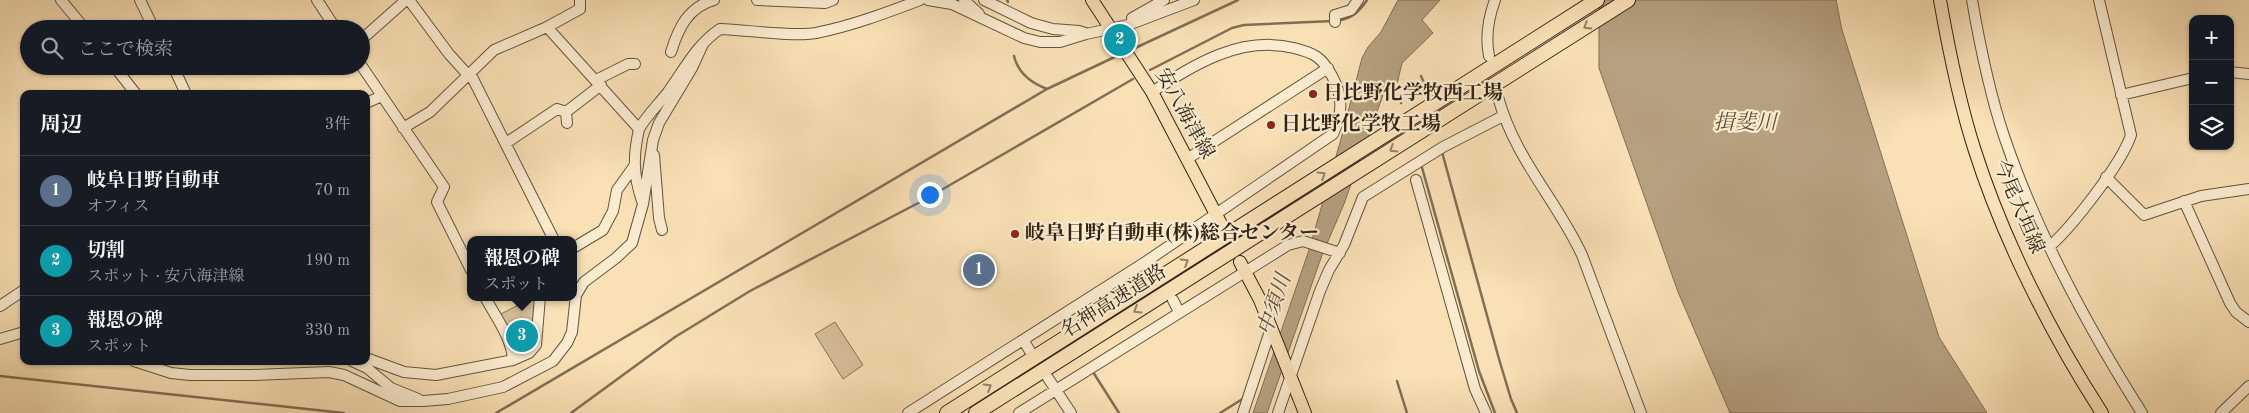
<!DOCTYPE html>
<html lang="ja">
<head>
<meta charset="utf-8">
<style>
	body { margin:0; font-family:"Old Standard TT","Noto Serif JP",serif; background:#20242c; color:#f1f3f6 }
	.controls { position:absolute; right:15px; top:15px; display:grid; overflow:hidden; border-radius:10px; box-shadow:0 1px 4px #0004 }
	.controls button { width:45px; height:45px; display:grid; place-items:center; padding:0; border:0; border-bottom:1px solid #363941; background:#171b24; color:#f1f3f6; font:25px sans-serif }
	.you { position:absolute; left:929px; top:194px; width:18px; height:18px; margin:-12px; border:4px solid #fff; border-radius:50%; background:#1a73e8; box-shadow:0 0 0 8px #1a73e833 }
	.badge { display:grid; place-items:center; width:32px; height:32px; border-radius:50%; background:#c59692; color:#fff; font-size:16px; font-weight:700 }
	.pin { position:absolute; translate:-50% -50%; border:2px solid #fff; box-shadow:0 1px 5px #0006 }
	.popup { position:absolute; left:467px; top:236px; width:110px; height:65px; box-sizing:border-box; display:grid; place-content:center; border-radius:10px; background:#171b24; filter:drop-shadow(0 1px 4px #0005); font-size:16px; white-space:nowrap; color:#9ea1a6 }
	.popup b { font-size:19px; color:#f1f3f6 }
	.popup::after { content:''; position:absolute; left:50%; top:100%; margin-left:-10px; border:10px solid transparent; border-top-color:#171b24 }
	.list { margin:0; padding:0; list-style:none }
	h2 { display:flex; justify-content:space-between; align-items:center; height:65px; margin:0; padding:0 20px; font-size:21px }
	h2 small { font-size:16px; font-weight:400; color:#9ea1a6 }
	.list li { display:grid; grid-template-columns:32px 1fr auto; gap:15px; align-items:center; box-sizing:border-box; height:70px; padding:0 20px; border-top:1px solid #363941 }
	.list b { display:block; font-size:19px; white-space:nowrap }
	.list p { margin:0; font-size:16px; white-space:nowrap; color:#9ea1a6 }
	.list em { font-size:16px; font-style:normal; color:#9ea1a6 }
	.icon { flex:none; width:28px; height:28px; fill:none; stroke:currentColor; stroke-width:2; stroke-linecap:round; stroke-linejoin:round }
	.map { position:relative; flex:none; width:2249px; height:413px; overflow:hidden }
	.search { position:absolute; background:#171b24; box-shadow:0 1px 4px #0004; left:20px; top:20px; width:350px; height:55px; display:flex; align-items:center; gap:12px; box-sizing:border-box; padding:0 18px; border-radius:28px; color:#9ea1a6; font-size:19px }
	.panel { position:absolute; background:#171b24; box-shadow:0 1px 4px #0004; left:20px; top:90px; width:350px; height:275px; border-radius:10px }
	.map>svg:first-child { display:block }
</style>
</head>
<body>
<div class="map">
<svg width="2249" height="413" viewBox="0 0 2249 413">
	<rect width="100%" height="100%" fill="#f9e0b5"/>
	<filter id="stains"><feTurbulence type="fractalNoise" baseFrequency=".004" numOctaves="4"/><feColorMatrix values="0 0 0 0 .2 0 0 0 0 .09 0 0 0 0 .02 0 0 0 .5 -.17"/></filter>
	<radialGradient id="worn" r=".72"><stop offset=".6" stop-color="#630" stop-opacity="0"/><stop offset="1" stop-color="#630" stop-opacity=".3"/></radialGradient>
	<!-- green -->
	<path fill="#d7c09a" stroke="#847258" d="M534,297l4,22 -3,24 -8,6 -9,2 -19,-36z
		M835,322l28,43 -20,14 -28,-45z"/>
	<!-- water -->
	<path fill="#b5a07f" stroke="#806f55" d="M1398,0h42l-18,20 11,13 -31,30 -5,21 -14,11 -39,109 -22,51 -55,158h-14l56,-163 32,-111 21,-81 6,-11 13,-15z
		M1599,0h237l6,30 97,307 48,76h-257l-52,-121 -79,-224z
		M530,320l2,12 -5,10 -6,-15z"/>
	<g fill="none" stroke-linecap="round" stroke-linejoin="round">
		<!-- stream -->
		<path stroke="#806f55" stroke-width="2.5" d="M1007,0l1,2
			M1339,20c13,-1 21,-9 28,-20
			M1133,49l105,-49
			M1014,56c4,17 17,27 33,33
			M1150,70l82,-42 12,-3 89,-4
			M1421,76l4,9
			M1399,96l2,7
			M1442,152l57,207 12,40 6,14
			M1421,164l58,207 16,42
			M1093,372l26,41
			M0,376l344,37
			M1397,381l10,32
			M496,413l551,-324 74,-35
			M571,413l104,-76 75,-46 174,-91 209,-121
			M1220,413l24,-15"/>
		<!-- minor casing -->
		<g stroke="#62543e" stroke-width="12">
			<path id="minor" d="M61,0l24,29
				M140,0l14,29
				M317,0l19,29
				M409,0l40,54 19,21
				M580,0v9l-33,18 92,102c8,-14 19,-24 29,-37 16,-22 28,-47 52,-63 28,1 71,8 96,4 35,-7 70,-20 104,-33
				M757,0l68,3 8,-3
				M928,0l24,4 72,34 16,4h20l26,-8 42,-9 66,-25
				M964,0l15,14
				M984,0l47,23 22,6 26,2 6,2
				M1972,0c8,46 17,92 32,136 33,98 83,190 138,277
				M1132,18l32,-18
				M1335,22v-7l16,-5 7,-10
				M361,40l45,-40
				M671,52c7,-23 17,-45 43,-52
				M1489,56c-4,-20 -1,-37 6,-56
				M361,65l83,122 -7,15 34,68
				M114,66l22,28
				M173,66l13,28
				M2230,72l19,2
				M470,73l84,167
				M596,80l32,-16h7
				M2121,95l72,-17
				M1498,97c17,62 58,102 84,158l59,158
				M366,103l16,-7
				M567,123l-1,-11 35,-27
				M403,128l27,-16 64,-62 53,-23
				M639,129c-6,28 -6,45 3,72
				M506,143l51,-34 9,3
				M654,155l5,63 3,12
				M1187,159l141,-91
				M2106,177l38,38 57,-19 48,-7
				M1416,180l59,209 11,24
				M2184,201l46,102 6,9 13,10
				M2049,247c23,-20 73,-84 82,-112l-32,-135
				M573,248l30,-18 10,-19 4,-21 18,-25
				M1147,261l7,11
				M485,297c10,19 27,41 28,63
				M1173,300l6,12
				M0,306l24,-16
				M0,339l24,-7
				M1023,340l7,11
				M366,358l38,14 32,3 77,-15 16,-7 7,-8 4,-48
				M134,361l37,12 19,2h62l77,-3 15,3 56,26h23l25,-2 55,-12 50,-26 14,-18 5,-11 4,-37 8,-13 32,-24 16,-15 11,-39 10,-64 6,-17 33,-55 11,-24
				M352,361l15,7 24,20 27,11
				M1048,378l23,35
				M908,413l239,-152 186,-127c10,-21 10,-38 -1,-58 -10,-19 -18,-23 -38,-28 -53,-13 -99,16 -142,44
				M1019,413l269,-168 15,-4 37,12
				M1243,413l28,-85
				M1278,413l42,-122 9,-21 15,-25 19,-48 80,-50 60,-31
				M2221,413l28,-27"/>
		</g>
		<!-- major casing -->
		<g stroke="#302517" stroke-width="14">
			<path id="major" d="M1092,0l60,92 69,132
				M1940,0c9,51 19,102 35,151 28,88 77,185 127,262
				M1240,262l20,38 45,113"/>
		</g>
		<!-- highway casing -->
		<g stroke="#302517" stroke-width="16">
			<path id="highway" d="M947,413l650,-413
				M976,413l652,-413"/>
		</g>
		<!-- minor -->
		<use href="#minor" stroke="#fbebcf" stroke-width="10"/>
		<!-- major -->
		<use href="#major" stroke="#f9e0b5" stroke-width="12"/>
		<!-- highway -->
		<use href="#highway" stroke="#f9e0b5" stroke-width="14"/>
	</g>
	<!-- one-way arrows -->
	<defs><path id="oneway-chevron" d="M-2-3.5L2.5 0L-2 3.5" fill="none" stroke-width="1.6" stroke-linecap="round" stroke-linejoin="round" transform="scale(1.25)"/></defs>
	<g stroke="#948266">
		<use href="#oneway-chevron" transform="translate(1587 26) rotate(148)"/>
		<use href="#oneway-chevron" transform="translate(1393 149) rotate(148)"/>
		<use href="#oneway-chevron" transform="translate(1322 175) rotate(-32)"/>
		<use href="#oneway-chevron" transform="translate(1185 262) rotate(-32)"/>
		<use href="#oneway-chevron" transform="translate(1137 310) rotate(148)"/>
		<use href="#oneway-chevron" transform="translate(988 387) rotate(-32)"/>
	</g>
	<!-- markers -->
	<g fill="#8f2418" stroke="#fbebcf" stroke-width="2">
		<circle cx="1313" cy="94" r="5"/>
		<circle cx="1271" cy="125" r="5"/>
		<circle cx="1015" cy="234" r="5"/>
	</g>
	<g text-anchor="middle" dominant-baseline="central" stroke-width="4.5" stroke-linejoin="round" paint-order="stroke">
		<!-- poi labels -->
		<g font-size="20" font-weight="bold" fill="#302517" stroke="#fbebcf" text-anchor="start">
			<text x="1323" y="94">日比野化学牧西工場</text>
			<text x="1281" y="125">日比野化学牧工場</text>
			<text x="1025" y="234">岐阜日野自動車(株)総合センター</text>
		</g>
		<!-- street labels -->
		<g font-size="20" fill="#302517" stroke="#fbebcf">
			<text transform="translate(1184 114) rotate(61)">安八海津線</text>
			<text transform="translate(2018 207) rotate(67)">今尾大垣線</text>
			<text transform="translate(1114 302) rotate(-32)">名神高速道路</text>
		</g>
		<!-- water labels -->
		<g font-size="21" font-style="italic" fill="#5f503b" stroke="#fbebcf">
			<text x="1745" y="123">揖斐川</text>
			<text transform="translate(1275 305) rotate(-71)">中須川</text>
		</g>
	</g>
	<rect width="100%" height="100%" filter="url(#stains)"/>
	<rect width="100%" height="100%" fill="url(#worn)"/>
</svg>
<div class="controls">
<button>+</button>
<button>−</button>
<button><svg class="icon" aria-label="layers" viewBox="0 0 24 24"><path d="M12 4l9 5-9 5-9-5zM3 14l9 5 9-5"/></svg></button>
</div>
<div class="you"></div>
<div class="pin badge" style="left:979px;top:270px;background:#5c6f8a">1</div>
<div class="pin badge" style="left:1120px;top:40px;background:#0f9aa8">2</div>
<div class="pin badge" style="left:522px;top:336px;background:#0f9aa8">3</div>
<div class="popup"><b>報恩の碑</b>スポット</div>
<div class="search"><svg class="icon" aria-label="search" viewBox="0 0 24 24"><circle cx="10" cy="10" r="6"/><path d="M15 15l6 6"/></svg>ここで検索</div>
<section class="panel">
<h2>周辺<small>3件</small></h2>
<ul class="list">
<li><span class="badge" style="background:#5c6f8a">1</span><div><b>岐阜日野自動車</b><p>オフィス</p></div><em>70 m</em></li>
<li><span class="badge" style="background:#0f9aa8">2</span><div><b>切割</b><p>スポット · 安八海津線</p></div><em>190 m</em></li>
<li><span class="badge" style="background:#0f9aa8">3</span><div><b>報恩の碑</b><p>スポット</p></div><em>330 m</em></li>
</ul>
</section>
</div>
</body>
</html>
